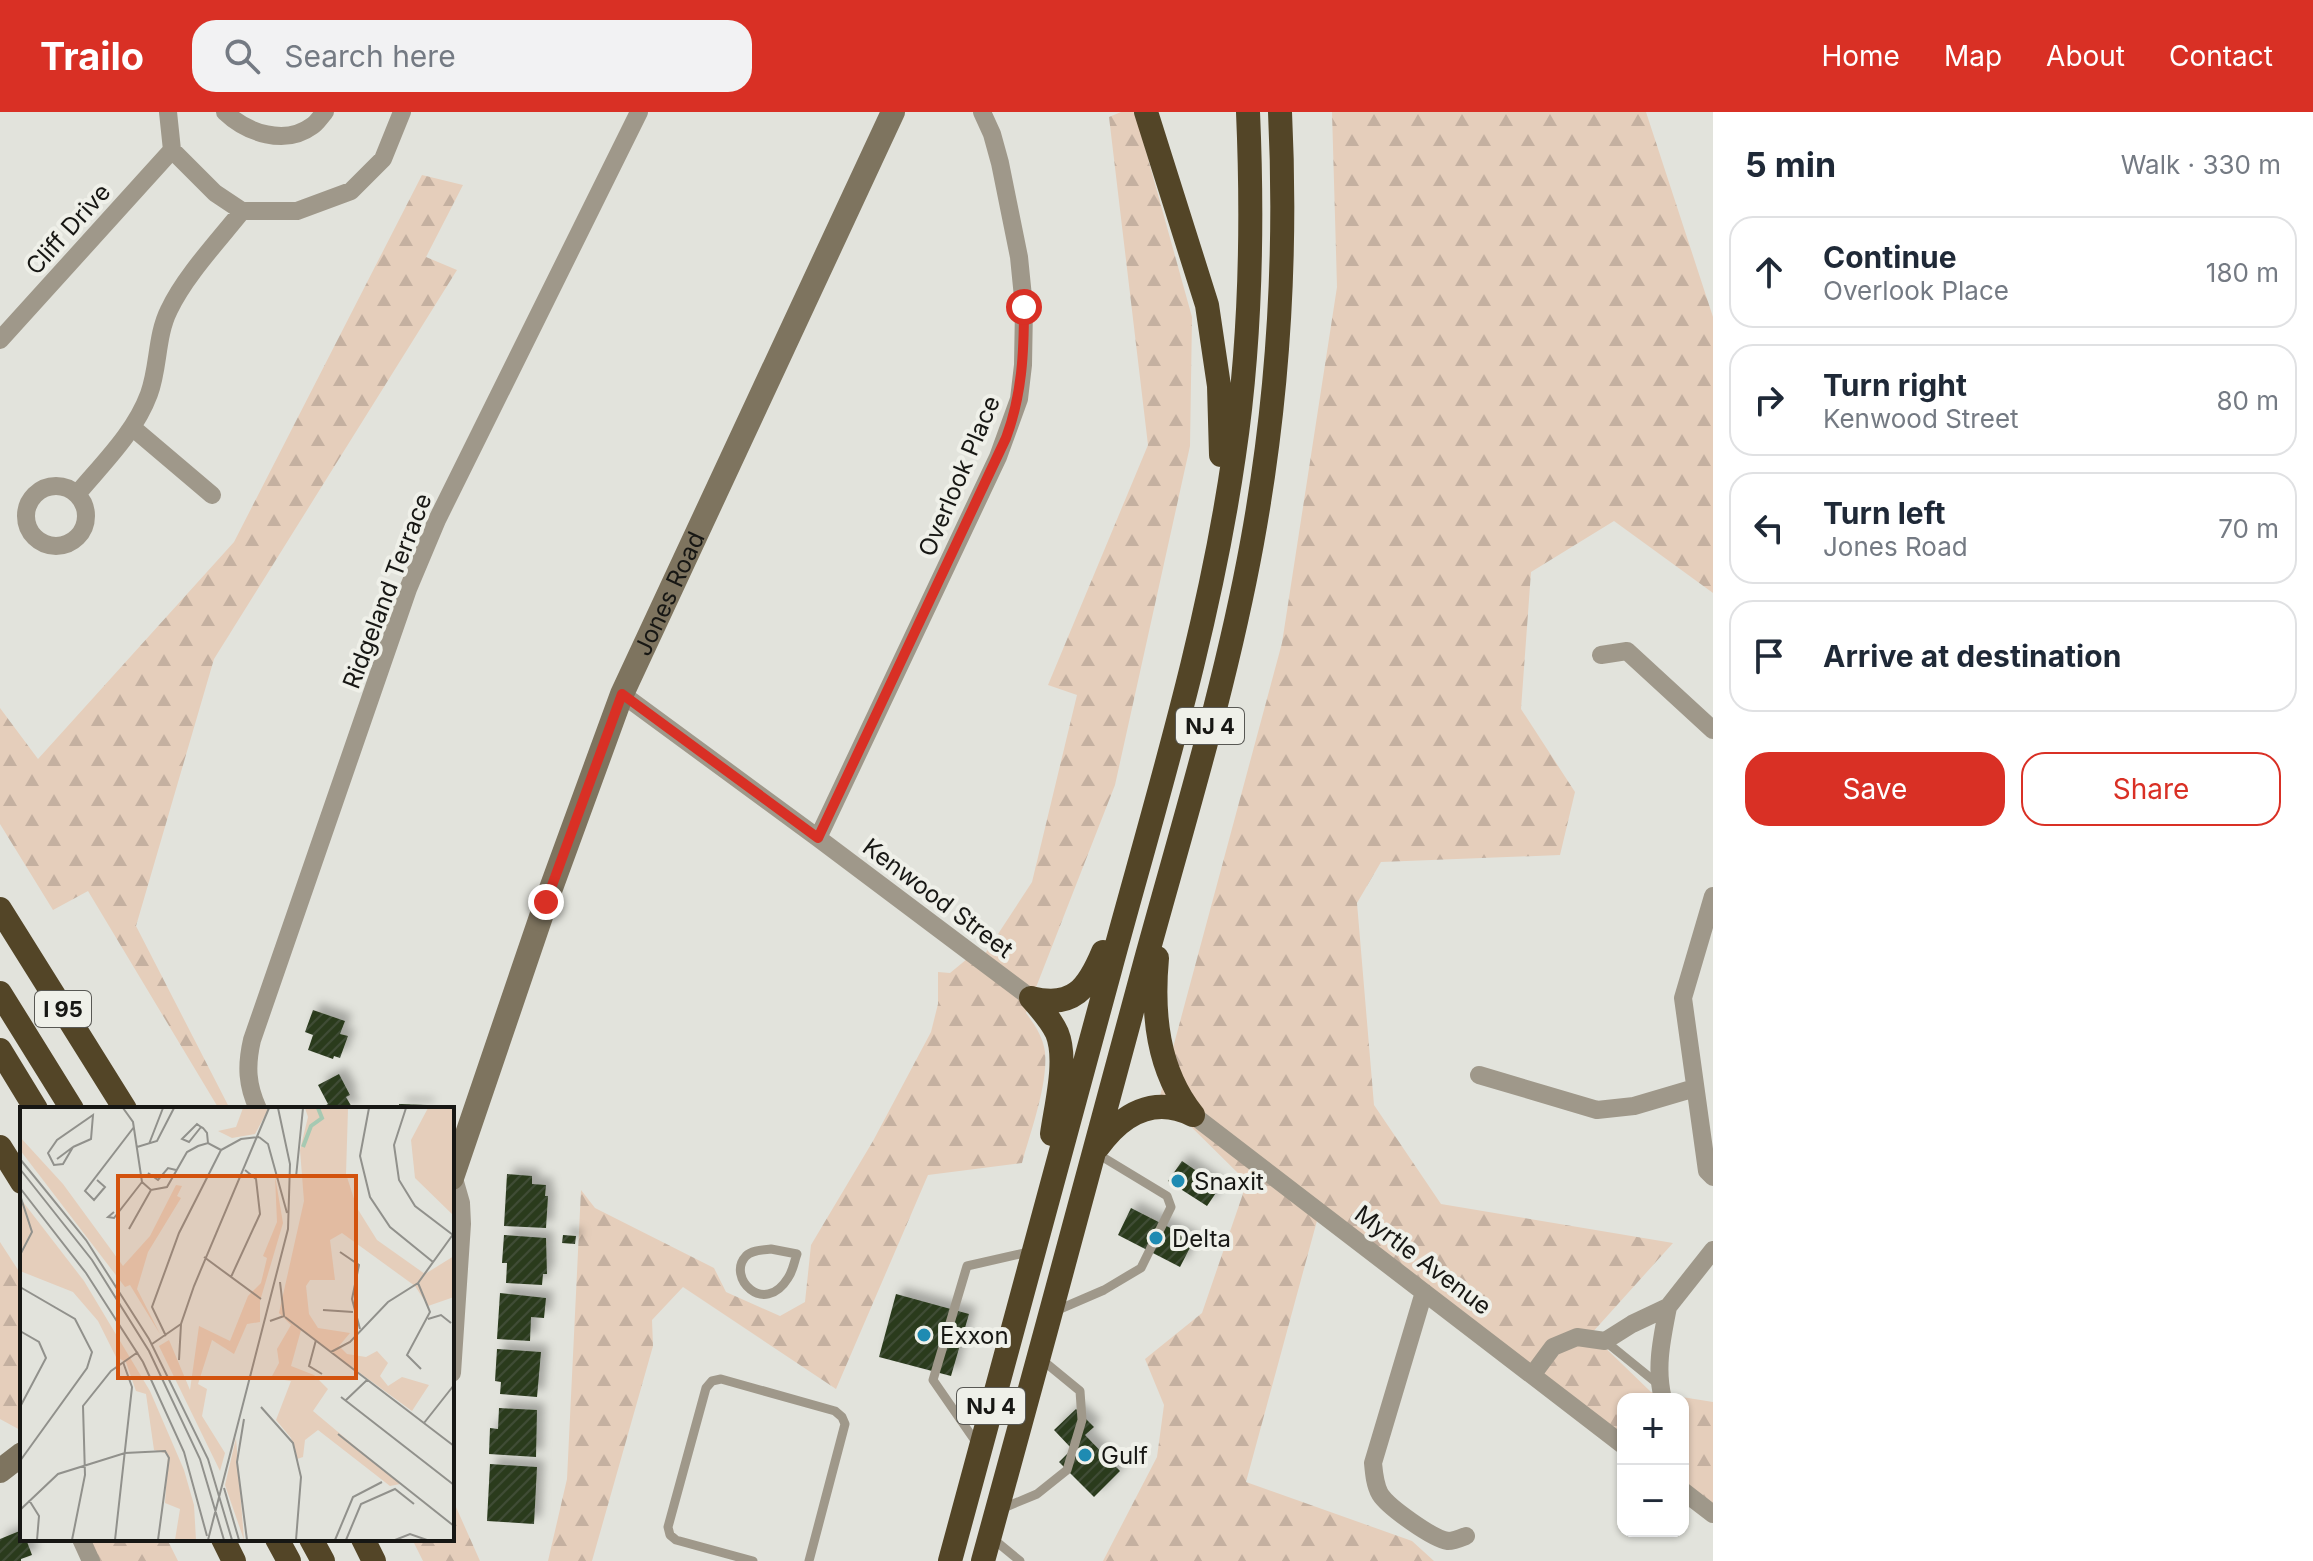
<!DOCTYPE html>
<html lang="en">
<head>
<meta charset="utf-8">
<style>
	body { margin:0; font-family:Inter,sans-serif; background:#f2f2f3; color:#1f2937 }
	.controls { position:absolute; right:24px; bottom:24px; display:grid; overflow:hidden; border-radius:16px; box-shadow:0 2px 6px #0004 }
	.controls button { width:72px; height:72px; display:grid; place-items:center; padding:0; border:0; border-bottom:2px solid #e0e1e3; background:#fff; color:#1f2937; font:40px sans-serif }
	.stop { position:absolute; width:24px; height:24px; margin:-18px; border:6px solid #d93025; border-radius:50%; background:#fff }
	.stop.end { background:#d93025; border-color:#fff; box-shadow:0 2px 8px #0008 }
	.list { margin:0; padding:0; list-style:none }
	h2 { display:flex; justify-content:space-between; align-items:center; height:104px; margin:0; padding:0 32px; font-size:34px }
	h2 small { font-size:26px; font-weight:400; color:#747a83 }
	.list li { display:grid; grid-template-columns:52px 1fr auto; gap:24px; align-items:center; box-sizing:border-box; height:112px; margin:0 16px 16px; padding:0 16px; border:2px solid #e0e1e3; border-radius:24px }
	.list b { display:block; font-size:30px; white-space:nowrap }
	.list p { margin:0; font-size:26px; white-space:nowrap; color:#747a83 }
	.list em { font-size:26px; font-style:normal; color:#747a83 }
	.actions { display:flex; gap:16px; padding:24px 32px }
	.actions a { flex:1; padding:18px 0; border:2px solid #d93025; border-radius:24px; text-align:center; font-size:28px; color:#d93025 }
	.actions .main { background:#d93025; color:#fff }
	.icon { flex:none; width:44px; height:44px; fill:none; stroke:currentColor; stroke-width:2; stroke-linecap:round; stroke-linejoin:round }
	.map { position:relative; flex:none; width:1713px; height:1449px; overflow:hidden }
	header { display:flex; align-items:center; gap:48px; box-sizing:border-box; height:112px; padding:0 40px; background:#d93025; color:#fff }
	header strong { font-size:38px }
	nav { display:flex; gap:44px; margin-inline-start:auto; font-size:28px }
	.search { width:560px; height:72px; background:#f2f2f3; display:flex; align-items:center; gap:20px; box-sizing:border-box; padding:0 28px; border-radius:24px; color:#747a83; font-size:30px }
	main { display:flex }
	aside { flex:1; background:#fff }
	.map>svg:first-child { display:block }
</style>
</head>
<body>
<header>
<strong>Trailo</strong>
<div class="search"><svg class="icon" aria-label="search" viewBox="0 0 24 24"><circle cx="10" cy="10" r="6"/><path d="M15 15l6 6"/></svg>Search here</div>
<nav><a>Home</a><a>Map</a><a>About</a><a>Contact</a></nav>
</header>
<main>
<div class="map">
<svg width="1713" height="1449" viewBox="0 0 1713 1449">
	<defs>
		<pattern id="forest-firs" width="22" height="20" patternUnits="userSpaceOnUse" patternTransform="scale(2)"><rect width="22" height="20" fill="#e5cebb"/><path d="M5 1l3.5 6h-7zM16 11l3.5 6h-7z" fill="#c4b0a0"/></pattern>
		<pattern id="building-hatch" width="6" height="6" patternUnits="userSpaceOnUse" patternTransform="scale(2)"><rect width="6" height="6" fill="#2b3a1f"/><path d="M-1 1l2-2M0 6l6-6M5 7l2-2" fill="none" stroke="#404d36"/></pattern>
		<filter id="shadow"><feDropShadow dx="7" dy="-7" stdDeviation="4" flood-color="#0004"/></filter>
	</defs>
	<rect width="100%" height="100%" fill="#e2e3dc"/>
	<!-- forest -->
	<path fill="url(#forest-firs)" d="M1121,0h14l57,205 -2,129 -75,339 -89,228c9,12 17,24 19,39 3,33 -14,78 -23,111l-94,12 -92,214 -153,-102 -31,33 1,26 -61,215h-44l19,-82 14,-289 14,18 119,60 12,24 54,24 25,-14 6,-57 62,-104 58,-109 7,-28v-32l12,1 23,-19 8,6 51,-78 45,-187 -29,-10 100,-240 -39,-328z
		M1332,0h314l67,205v276l-99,-72 -83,51 -10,137 54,83 -15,63 -179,7 -24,41 17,202 67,99 232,39 -82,91 60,58 62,10v104l-30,-22v-85h-60v41l-305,-223 -72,265 166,59 22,20h-331l54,-104 7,-52 -19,-46 57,-46 45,-131 -87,-86 122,-453 55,-356z
		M422,63l41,10 -37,72 31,13 -243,389 -78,267 94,183h-11l-131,-218 -35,19 -53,-86v-116l38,51 196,-217z
		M0,1130l22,34v155l-22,-12z
		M452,1386l28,63h-57l-11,-22h40z
		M90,1427h77l11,22h-80z"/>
	<!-- building -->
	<path fill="url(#building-hatch)" filter="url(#shadow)" d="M313,898l32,11 -5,13 8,2 -8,22 -6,-2 -1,3 -25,-9 5,-15 -8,-3z
		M339,962l11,21 -4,2 7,12h-34l9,-5 -10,-19z
		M399,992l28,1v4h-28z
		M1182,1049l38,26 -13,19 -39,-25z
		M507,1062l25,2v8l14,1 -1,11h3l-2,32 -42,-2z
		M1131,1096l63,32 -14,27 -62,-32z
		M504,1123l42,3 1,36h-4l-1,11 -36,-2 1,-20h-5z
		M563,1123l13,1 -1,8 -13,-1z
		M500,1181l46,5 -2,20 -13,-1 -1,24 -33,-2z
		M896,1182l73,20 -18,62 -72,-19z
		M497,1237l44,3 -4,45 -37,-3 1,-12 -6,-1z
		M499,1296l38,2 -1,47 -47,-3 1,-26 8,1z
		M1076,1297l18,18 -9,8 35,36 -26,26 -35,-35 13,-13 -18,-19z
		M490,1352l47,3 -3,57 -47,-3z
		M22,1418v9h4l6,16 -11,4v2h-21v-22z"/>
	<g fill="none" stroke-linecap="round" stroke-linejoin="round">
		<!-- lane -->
		<path stroke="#9f988a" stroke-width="9" d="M771,1137l26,5c-3,8 -4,17 -9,24 -24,39 -62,-1 -42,-22 6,-6 17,-6 25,-7z
			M1053,1200l51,-22 37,-22 30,-61 -4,-11 -71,-43
			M1605,1229l53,43
			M978,1333l-45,-65 34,-114 66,-15
			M1001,1397l36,-15 30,-24 15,-50 -2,-29 -39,-32
			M992,1426l28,23
			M753,1449l-77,-21 -6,-5 -2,-8 38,-139 6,-7 9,-2 114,32 7,6 3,7 -36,137"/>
		<!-- street -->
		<path stroke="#9f988a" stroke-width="18" d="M168,0l4,38 43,43 27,18h55l54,-20 32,-32 19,-47
			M225,0c22,21 60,34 87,14 5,-3 9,-10 13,-14
			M0,228l172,-190
			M133,316l79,67
			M26 404a30 30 0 1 1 60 0a30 30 0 1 1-60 0Z
			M78,381c26,-31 57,-61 71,-99 10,-27 7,-58 20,-84 16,-34 50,-70 73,-99
			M1601,543l26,-4 86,79
			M622,582l196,144 213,160
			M818,726l180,-381 21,-58 4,-34 1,-58 -5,-50 -19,-94 -8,-29 -10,-22
			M1713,784l-30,102 24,173 6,6
			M1479,963l118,35 37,-4 61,-18
			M258,997c-11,-24 -12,-43 -6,-69l156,-451 29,-69 202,-408
			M1193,1003l430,330
			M1424,1180l-51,171c1,11 2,22 7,31 8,13 53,45 68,47 6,0 13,-3 18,-5
			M452,1261l10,-149 -1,-21 -8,-28
			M1533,1262l20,-27 24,-10 28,4 27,-17 36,-17 45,-57
			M1663,1287c-8,-31 -1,-61 5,-92
			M1683,1379l30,23
			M81,1427l10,22"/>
		<!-- secondary -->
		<g stroke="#7e745f" stroke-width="24">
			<path id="s1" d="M452,1066l94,-276 76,-208 271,-582"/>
			<path d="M0,1359l22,-17"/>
		</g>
		<!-- highway -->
		<path stroke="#534527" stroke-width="24" d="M1146,0l61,193 12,81 2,69
			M0,797l125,200
			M1157,846c-5,55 0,112 36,157
			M0,881l72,116
			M1031,886c10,11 20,22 26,35 11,27 -1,72 -5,101
			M1031,886c42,11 57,-10 72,-46
			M0,938l36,59
			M0,1035l22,35
			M1098,1035c24,-33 56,-52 95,-32
			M223,1427l11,22
			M277,1427l12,22
			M311,1427l12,22
			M363,1427l11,22
			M950,1449c54,-197 106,-394 160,-591 46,-170 99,-340 124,-515 17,-114 19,-229 14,-343
			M983,1449c55,-199 108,-399 162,-598 38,-139 81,-278 107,-420 26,-142 35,-287 28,-431"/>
	</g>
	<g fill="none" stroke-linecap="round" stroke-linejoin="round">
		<!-- route -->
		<path stroke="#d93025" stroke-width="10" d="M546,790l76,-208 196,144 188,-400c16,-43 18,-85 18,-131"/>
	</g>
	<!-- markers -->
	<g fill="#1f8bb2" stroke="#eff0e9" stroke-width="3">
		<circle cx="1178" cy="1069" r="8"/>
		<circle cx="1156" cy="1126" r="8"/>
		<circle cx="924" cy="1223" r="8"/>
		<circle cx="1085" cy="1343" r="8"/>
	</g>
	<g text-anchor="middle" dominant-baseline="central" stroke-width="8" stroke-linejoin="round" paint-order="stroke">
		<!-- shield labels -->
		<g fill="#eff0e9" stroke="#585854" stroke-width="2">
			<rect x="1176" y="596" width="68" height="36" rx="6"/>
			<rect x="35" y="879" width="56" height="36" rx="6"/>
			<rect x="957" y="1276" width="68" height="36" rx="6"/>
		</g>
		<g font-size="22" font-weight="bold" fill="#171714">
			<text x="1210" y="614">NJ 4</text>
			<text x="63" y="897">I 95</text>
			<text x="991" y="1294">NJ 4</text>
		</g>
		<!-- street labels -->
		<g font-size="24" fill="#171714" stroke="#eff0e9">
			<text transform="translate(68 117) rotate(-48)">Cliff Drive</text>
			<text transform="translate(959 364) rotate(-67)">Overlook Place</text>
			<text transform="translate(387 479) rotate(-69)">Ridgeland Terrace</text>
			<text stroke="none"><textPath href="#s1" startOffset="624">Jones Road</textPath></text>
			<text transform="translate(938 786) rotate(37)">Kenwood Street</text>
			<text transform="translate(1423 1148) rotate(37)">Myrtle Avenue</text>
		</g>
		<!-- poi labels -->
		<g font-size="24" fill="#171714" stroke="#eff0e9" text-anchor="start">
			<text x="1194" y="1069">Snaxit</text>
			<text x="1172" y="1126">Delta</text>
			<text x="940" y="1223">Exxon</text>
			<text x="1101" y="1343">Gulf</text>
		</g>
	</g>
	<!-- overview -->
	<g transform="translate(20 995)">
		<rect width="434" height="434" fill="#e2e3dc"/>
		<path d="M223,1h26l-14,26 -23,4 -14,-7 18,-4zM285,1l43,1 -2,65 11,34 20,32 48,34 29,-18v41l-26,9 -13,-20 -73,-53 -12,7 5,40h-25l-4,6 3,28 9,14 32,5 -11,13 8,8 19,3 11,-6 11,12 -8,13 8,10 14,-9 27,8 -17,26 -111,-81 -10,36 23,9 14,14 -15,22 87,73 -10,2 -72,-56 -13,10 -2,17 -6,2 -6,-21 -15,-18 15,-39 -20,-3 8,-15 -2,-14 14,-24 -12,-12 25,-112 -4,-51 8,-33zM408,1h26v108l-39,-38 -4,-38zM0,30l43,47 60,82 27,-30 26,-51 6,1 -5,10 4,2 -33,54 -11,37 23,45 -30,-49 -5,2 -105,-137zM255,69l8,47 -23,78v21l-13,2 -13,30 -22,-14 -14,44 9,5 -5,27 23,37 -5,18 -61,-125 10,-6 21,50 9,-64 31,15 18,-45 13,-13 6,-25 -4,-2 14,-34zM0,91l64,83 66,110 34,79 10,35 2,35h-21l5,-31 -15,-6 3,-49 -14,-4 -8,-56 -10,-3 -10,-29 -10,-5 -18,-36 -25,-29 -53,-21zM216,331l8,102 -19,-55z" fill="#e5cebb"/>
		<path fill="none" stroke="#a6c9b2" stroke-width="4" d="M283,40l8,-21 11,-8 -4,-10"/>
		<path fill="none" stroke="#91918c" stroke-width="2" d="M103,1l10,14 9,60 9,8 16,-3 20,-35 11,-6 10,-3 13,7M349,1l-9,48 10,41 20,30 43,35M386,1l-12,37 5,35 16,26 38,29M181,20l-12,15 -7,-3 15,-15 4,3 2,1 4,5 1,10M239,30l9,7 19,69M129,37l14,-36M117,40l20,-6 17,-33M0,52l66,81 63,99 59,120 24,81M37,52l16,-12 -10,17 -9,1 -6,-12 9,-13 36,-25 -2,24 -18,8M0,62l72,91 57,91 51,108 24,81M128,66l10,7 10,-12 8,2M276,70l7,-69M77,73l8,7 -11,13 -9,-9 49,-64M0,81l66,85 57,89 41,90 23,84M0,88l12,37 -12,23M94,105l-6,5 6,1 28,-36M109,122l22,-39M320,145l19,13 -7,34 8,30M184,150l57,42M211,170l29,-63 -4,-35 -11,-9M398,176l12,29 -23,43 14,14M0,180l55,32 17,33 -5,16 -67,93M303,203l30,2M265,210l169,129M408,212l13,-4 10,8M250,214l14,-5 -4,-34M0,224l19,11 7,16 -26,49M146,229l-14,-29 27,-74 42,-83 20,-11 18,-2M296,233l-7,26 13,8M132,237l29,-20M311,245l19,-10 38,-40 30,-19 36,-50M159,253l2,-36 13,-38 75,-178M321,290l113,88M326,293l21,-20M241,300l32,36 8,34 -5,63M224,312l-7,43 10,78M404,316l30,-38M318,327l116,92M204,381l15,52M9,393l10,16 -2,24M0,403l38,-36 67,-21 40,-2 4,7 -11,82M52,433l13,-65 -2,-69 28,-35 27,-19M95,433l17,-153 -9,-25M188,433l80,-311 2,-65 -12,-56M315,433l18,-43 29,-15M326,433l15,-36 34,-15 19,15M375,433l15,-6 17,6"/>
		<path fill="#d3520d" fill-opacity="0.15" stroke="#d3520d" stroke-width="4" d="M98,69h238v202h-238z"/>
		<rect width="434" height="434" fill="none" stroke="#171714" stroke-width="4"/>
	</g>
</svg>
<div class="controls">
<button>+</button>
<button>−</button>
</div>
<div class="stop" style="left:1024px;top:195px"></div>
<div class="stop end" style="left:546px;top:790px"></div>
</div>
<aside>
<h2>5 min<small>Walk · 330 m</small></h2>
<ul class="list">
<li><svg class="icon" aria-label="ahead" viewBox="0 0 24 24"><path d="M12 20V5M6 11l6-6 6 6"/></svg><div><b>Continue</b><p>Overlook Place</p></div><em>180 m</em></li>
<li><svg class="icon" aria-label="right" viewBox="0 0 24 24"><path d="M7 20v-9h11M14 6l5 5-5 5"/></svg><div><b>Turn right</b><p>Kenwood Street</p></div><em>80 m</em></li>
<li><svg class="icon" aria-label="left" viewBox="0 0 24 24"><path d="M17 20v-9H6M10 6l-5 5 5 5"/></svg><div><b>Turn left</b><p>Jones Road</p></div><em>70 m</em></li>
<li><svg class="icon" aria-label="arrive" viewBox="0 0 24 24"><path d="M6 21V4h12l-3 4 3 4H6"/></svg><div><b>Arrive at destination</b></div></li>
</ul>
<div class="actions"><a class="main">Save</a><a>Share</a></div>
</aside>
</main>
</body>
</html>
